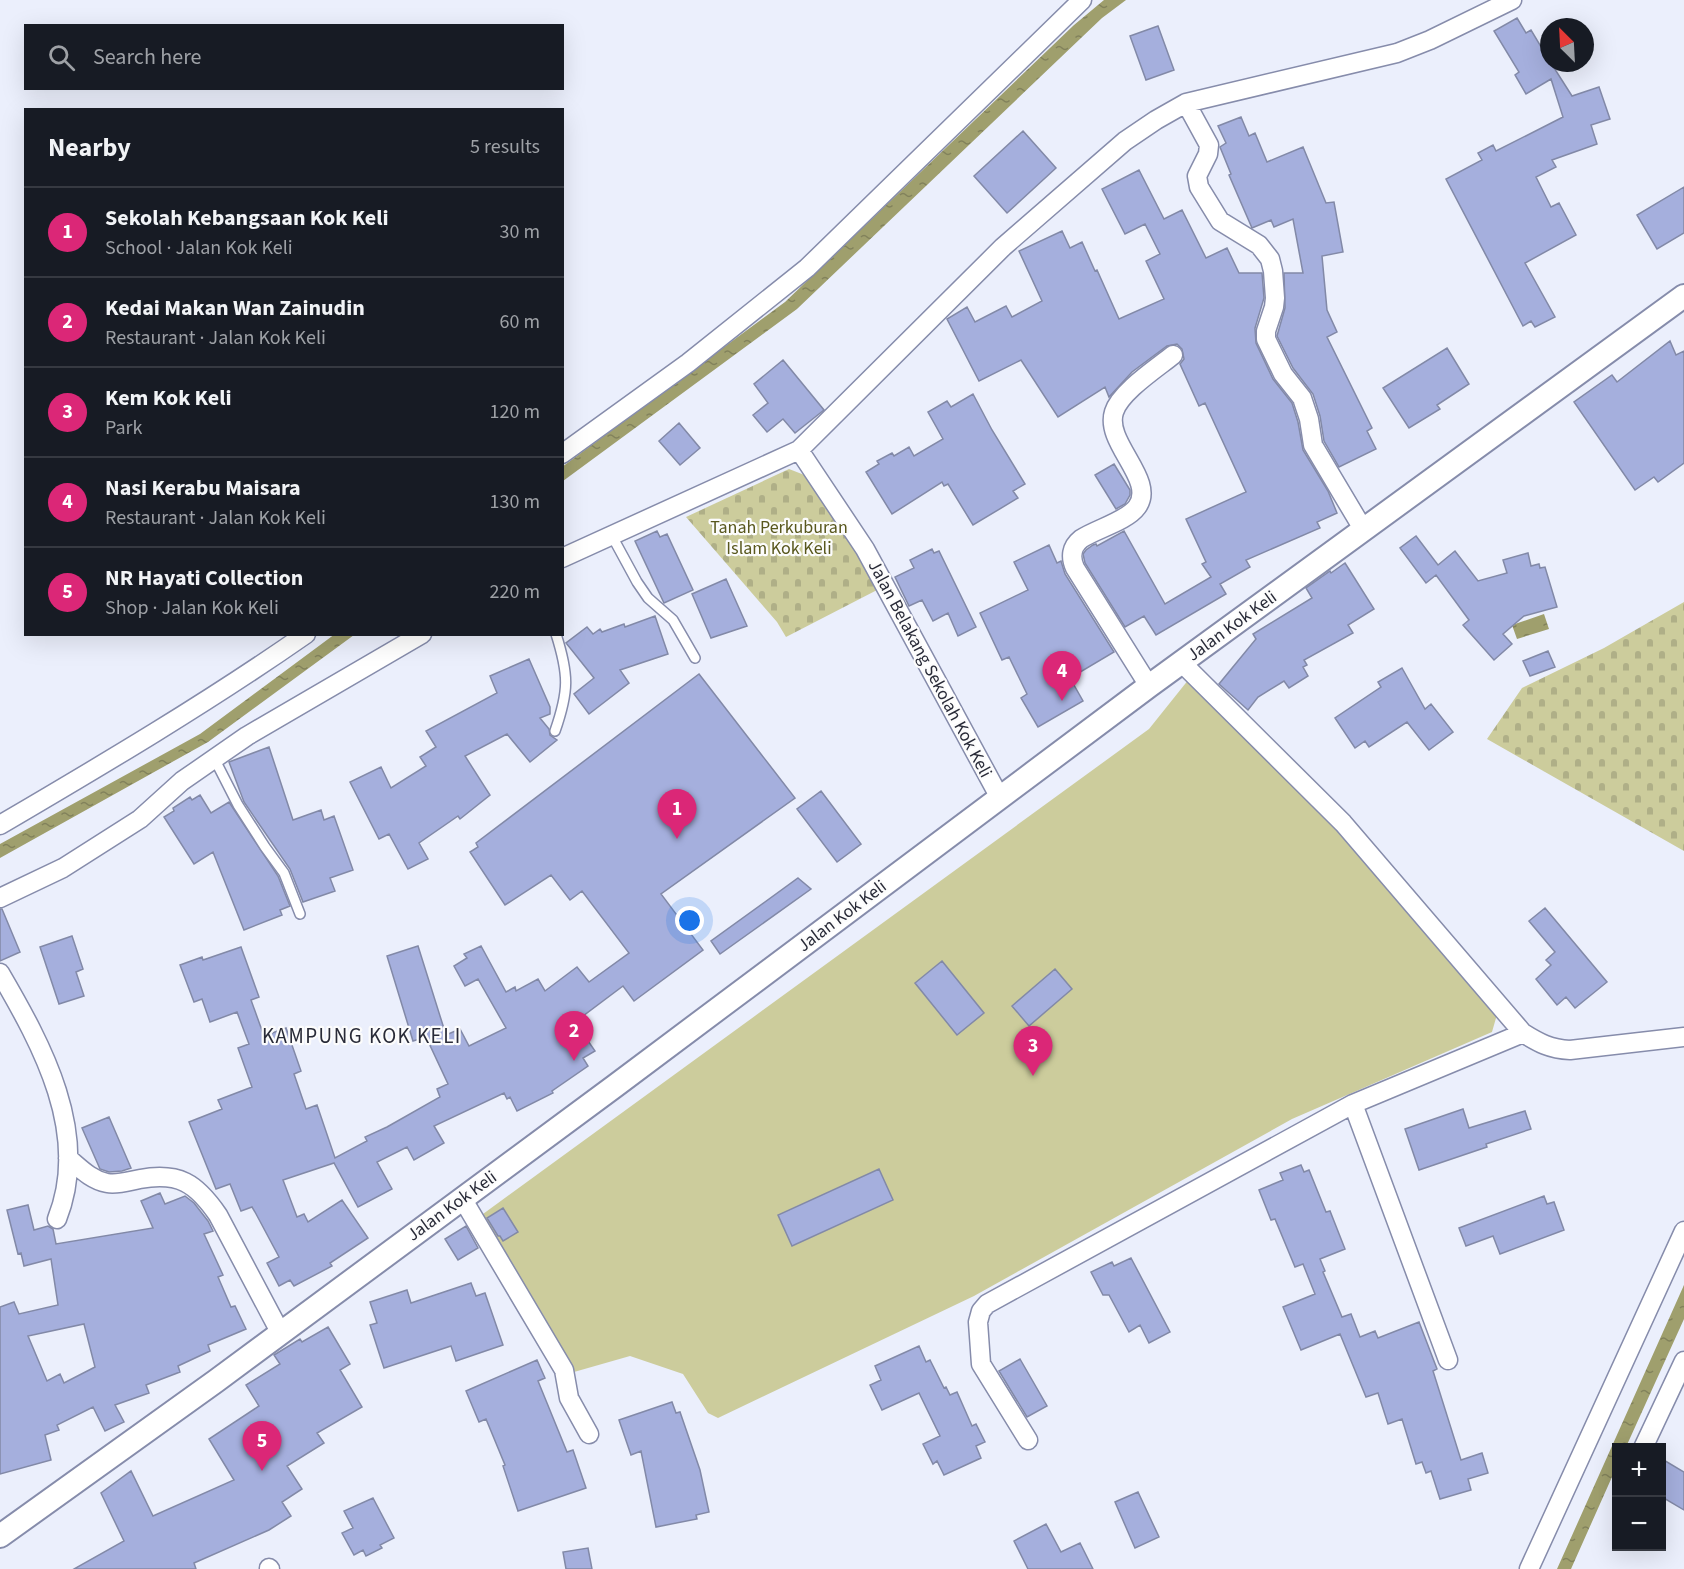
<!DOCTYPE html>
<html lang="en">
<head>
<meta charset="utf-8">
<style>
	body { margin:0; font-family:"Source Sans 3",sans-serif; background:#20242c; color:#f1f3f6 }
	.controls { position:absolute; right:18px; bottom:18px; display:grid; overflow:hidden; border-radius:0px; box-shadow:0 6px 24px #0002 }
	.controls button { width:54px; height:54px; display:grid; place-items:center; padding:0; border:0; border-bottom:2px solid #363941; background:#171b24; color:#f1f3f6; font:30px sans-serif }
	.compass { position:absolute; left:1540px; top:18px; width:54px; height:54px; border-radius:50%; background:#171b24; box-shadow:0 6px 24px #0002; rotate:336deg }
	.you { position:absolute; left:690px; top:921px; width:21px; height:21px; margin:-15px; border:4px solid #fff; border-radius:50%; background:#1a73e8; box-shadow:0 0 0 9px #1a73e833 }
	.badge { display:grid; place-items:center; width:39px; height:39px; border-radius:50%; background:#db2777; color:#fff; font-size:20px; font-weight:700 }
	.pin { position:absolute; translate:-50% -50px; filter:drop-shadow(0 2px 3px #0008) }
	.pin::after { content:''; position:absolute; top:32px; width:21px; height:18px; background:inherit; clip-path:polygon(0 0,100% 0,50% 100%) }
	.list { margin:0; padding:0; list-style:none }
	h2 { display:flex; justify-content:space-between; align-items:center; height:78px; margin:0; padding:0 24px; font-size:26px }
	h2 small { font-size:20px; font-weight:400; color:#9ea1a6 }
	.list li { display:grid; grid-template-columns:39px 1fr auto; gap:18px; align-items:center; box-sizing:border-box; height:90px; padding:0 24px; border-top:2px solid #363941 }
	.list b { display:block; font-size:22px; white-space:nowrap }
	.list p { margin:0; font-size:20px; white-space:nowrap; color:#9ea1a6 }
	.list em { font-size:20px; font-style:normal; color:#9ea1a6 }
	.icon { flex:none; width:33px; height:33px; fill:none; stroke:currentColor; stroke-width:2; stroke-linecap:round; stroke-linejoin:round }
	.map { position:relative; flex:none; width:1684px; height:1569px; overflow:hidden }
	.search { position:absolute; background:#171b24; box-shadow:0 6px 24px #0002; left:24px; top:24px; width:540px; height:66px; display:flex; align-items:center; gap:15px; box-sizing:border-box; padding:0 21px; border-radius:0px; color:#9ea1a6; font-size:22px }
	.panel { position:absolute; background:#171b24; box-shadow:0 6px 24px #0002; left:24px; top:108px; width:540px; height:528px; border-radius:0px }
	.map>svg:first-child { display:block }
</style>
</head>
<body>
<div class="map">
<svg width="1684" height="1569" viewBox="0 0 1684 1569">
	<defs>
		<pattern id="cemetery-stones" width="16" height="16" patternUnits="userSpaceOnUse" patternTransform="scale(1.5)"><rect width="16" height="16" fill="#cccc9c"/><path d="M2 7V4a2 2 0 0 1 4 0v3zM10 15v-3a2 2 0 0 1 4 0v3z" fill="#afaf87"/></pattern>
		<pattern id="water-ripples" width="26" height="14" patternUnits="userSpaceOnUse" patternTransform="scale(1.5)"><rect width="26" height="14" fill="#9f9f6d"/><path d="M2 4q2-2 4 0t4 0M15 11q2-2 4 0t4 0" fill="none" stroke="#82825b"/></pattern>
	</defs>
	<rect width="100%" height="100%" fill="#ebeffc"/>
	<!-- cemetery -->
	<path fill="url(#cemetery-stones)" d="M789,469l18,7 72,113 -93,48 -9,-15 -91,-105z
		M1684,602v249l-197,-112 35,-51 82,-40z"/>
	<!-- green -->
	<path fill="#cccc9c" d="M1189,679l138,138 171,194 -6,21 -200,87 -318,177 -256,122 -10,-5 -25,-39 -53,-18 -56,16 -91,-158 666,-485z"/>
	<!-- water -->
	<path fill="url(#water-ripples)" d="M1104,0h22l-24,18 -305,291 -234,172 -1,-14 223,-165 289,-277z
		M1544,614l5,15 -32,10 -5,-14z
		M335,634l19,1 -146,107 -208,116v-14l200,-110z
		M1684,1285v34l-58,128 -10,1v20l-45,101h-14z"/>
	<!-- building -->
	<path fill="#a5afdd" stroke="#8289a7" stroke-width="1.5" fill-rule="evenodd" d="M1517,18l9,15 5,-3 18,30v3h2l21,33 27,-9 11,32 -19,6 6,19 -45,16 4,7 -20,10 15,30 8,-4 17,32 -51,28 30,54 -20,10 -4,-6 -8,5 -77,-147 36,-19 -4,-7 15,-8 3,6 67,-34 -12,-38 -25,15 -11,-19 4,-3 -25,-41z
		M1158,26l16,44 -28,10 -16,-44z
		M1241,117l8,19 6,-3 12,29 36,-15 23,56 8,-1 9,50 -21,4 5,54 10,22 -10,5 45,91 -5,3 9,18 -37,18 -15,-26 -4,-25 -7,-22 -20,-26 -16,-32 8,-28 -1,-35h19l-10,-54 -19,8 -3,-7 -19,8 -23,-53 2,-1 -11,-27 6,-4 -8,-17z
		M1023,131l33,37 -49,45 -33,-37z
		M1139,170l25,49 18,-9 24,48 21,-10 12,25h23l2,25 -9,30 1,15 17,36 19,24 6,19 5,28 25,41 9,22 -20,9 3,6 -74,32 4,7 -30,17 6,10 -70,41 -12,-19 -19,11 -40,-64 -2,-9 3,-4 7,-5 3,-1 1,2 27,-15 41,73 46,-27 -9,-13 4,-2 -20,-43 60,-27 -41,-89 -6,3 -19,-42 4,-5 -2,-10 -5,-5 -10,2 -35,26 -23,25 -4,-10 -47,30 -37,-57 -42,21 -32,-62 20,-12 8,15 31,-16 6,11 30,-16 -23,-50 43,-20 8,17 12,-6 13,29 2,-1 22,49 45,-20 -18,-38 14,-7 -15,-30 -20,10 -23,-45z
		M1684,187v46l-27,16 -20,-34z
		M1670,341l6,14 8,-4v112l-26,19 -4,-5 -19,13 -61,-88 38,-27 5,7z
		M1447,348l22,36 -32,21 3,4 -31,19 -26,-40z
		M783,360l41,50 -29,23 -12,-14 -16,13 -14,-17 15,-12 -14,-19z
		M973,394l19,36 33,54 -12,7 5,7 -45,27 -25,-41 -4,2 -2,-4 -50,32 -26,-42 13,-8 -2,-3 15,-8 2,3 15,-9 5,9 29,-17 -15,-27 19,-11 4,6z
		M679,423l21,25 -20,17 -21,-24z
		M1114,464l16,26v5l-5,9 -9,5 -21,-34z
		M657,531l3,6 7,-3 26,56 -29,13 -29,-62z
		M1416,536l22,29 17,-14 23,30 29,-8 -4,-13 25,-7 3,13 8,-2 1,4 5,-1 12,40 -33,9 -21,18 9,10 -18,16 -31,-35 6,-5 -33,-45 -10,8 -26,-35z
		M1049,545l8,18 4,-2 4,13 49,78 -44,26 13,23 -45,26 -17,-29 6,-4 -18,-37 -7,3 -22,-47 48,-23 -14,-28z
		M932,549l2,4 5,-2 37,76 -18,9 -10,-23 -15,8 -11,-21 -13,6 -14,-29 19,-9 -4,-8z
		M1345,563l29,46 -26,16 5,8 -49,27 3,5 -4,2 5,9 -19,12 -5,-7 -26,16 -10,13 -29,-26 37,-45 -3,-5 59,-36 -6,-10 24,-17 1,2z
		M726,579l21,47 -36,12 -19,-44z
		M655,616l13,38 -48,16 9,13 -40,31 -15,-20 20,-16 -28,-35 21,-16 6,7 7,-5 2,3 22,-8 1,3z
		M1548,651l7,16 -25,9 -7,-15z
		M529,659l21,48v7l-10,4 9,11 1,6 7,5 -27,22 -23,-28 -42,22 25,39 -30,24 -2,-3 -39,27 9,16 -20,10 -19,-35 -10,5 -29,-57 31,-15 10,21 35,-22 -6,-9 16,-10 -10,-16 71,-38 -7,-17z
		M1402,668l23,41 6,-5 22,28 -24,18 -22,-28 -38,25 -4,-6 -10,7 -20,-30 46,-31 -3,-5z
		M699,674l96,124 -134,96 42,56 -69,51 -11,-15 -48,36 20,29 -12,7 5,8 -36,25 1,2 -36,18 -7,-14 -3,2 -3,-6 -70,33 10,17 -30,17 -7,-13 -30,15 15,27 -34,18 -24,-44 -51,17 14,37 7,-3 4,8 34,-22 26,38 -38,25 2,3 -38,20 -4,-6 -11,6 -12,-23 12,-6 -24,-45 -3,-5 -11,4 -11,-27 -14,5 -27,-67 33,-13 -4,-9 34,-13 -14,-39 11,-4 -12,-32 -27,10 -8,-23 -8,3 -14,-37 22,-8 1,3 38,-13 18,50 -8,3 13,36 22,-8 15,43 -7,3 12,35 11,-4 18,53 32,-17 -2,-4 22,-10 53,-30 -3,-8 11,-5 -22,-47 -13,4 -26,-85 31,-10 28,89 14,-6 9,17 37,-18 -28,-49 -13,7 -11,-20 13,-8 -3,-4 17,-8 25,46 9,-5 1,4 22,-12 7,12 32,-24 12,15 40,-29 -47,-62 -12,9 -19,-25 -46,30 -35,-53 8,-5 -2,-4z
		M269,747l24,73 28,-10 3,10 10,-4 19,54 -23,8 5,13 -32,11 -13,-33 -46,-67 -15,-40z
		M821,791l40,53 -24,18 -40,-53z
		M200,795l11,18 18,-11 49,74 12,30 -10,4 2,5 -38,15 -31,-78 -19,12 -30,-47 10,-6 -1,-3 17,-11 2,3z
		M798,878l13,11 -91,65 -9,-13z
		M1545,908l62,74 -32,26 -9,-11 -9,8 -21,-26 15,-14 -5,-5 9,-8 -26,-31z
		M0,909h2l18,43 -20,9z
		M72,936l11,33 -7,3 8,24 -25,8 -19,-57z
		M942,961l42,52 -27,22 -42,-52z
		M1055,969l17,20 -43,37 -17,-20z
		M1463,1109l6,19 56,-17 6,18 -45,15 1,3 -68,23 -14,-41z
		M109,1117l22,51 -9,3 -13,1 -9,-3 -18,-41z
		M1301,1165l3,7 5,-2 17,42 4,-1 15,38 -25,10 5,12 -2,1 19,45 9,-3 9,23 15,-6 3,7 41,-16 18,47 -4,2 28,89 21,-7 6,20 -20,6 3,11 -31,9 -9,-28 -5,2 -4,-11 -6,2 -14,-45 -14,5 -10,-31 -12,4 -26,-63 -39,16 -18,-43 32,-13 -12,-30 -8,3 -20,-48 -4,1 -12,-30 24,-10 -3,-7z
		M879,1169l14,31 -101,46 -14,-31z
		M160,1193l5,11 20,-8 9,7 14,18 5,10 -9,3 19,41 -5,2 13,30 4,-1 11,23 -38,16 2,6 -32,15 2,6 -34,13 3,8 -34,12 9,17 -19,9 -12,-24 -36,18 2,5 -14,5 6,25 -51,14v-167l14,-5 5,12 39,-9 -7,-46 -27,7 -3,-13 -3,1 -11,-44 21,-5 6,25 14,-4 5,3 3,15 97,-16 -12,-27zM84,1324l11,43 -31,16 -4,-9 -13,7 -19,-45z
		M1544,1196l3,8 7,-2 10,28 -64,24 -7,-18 -27,10 -7,-18z
		M503,1208l15,24 -15,9 -3,-5h-2l-11,-18z
		M466,1226l12,22 -20,12 -13,-21z
		M1131,1258l39,74 -21,11 -9,-18 -11,7 -20,-37h-6l-12,-23 21,-10 2,4z
		M471,1283l5,13 9,-3 18,52 -47,16 -5,-15 -67,22 -14,-43 7,-2 -7,-21 37,-12 4,13z
		M328,1327l22,37 -10,6 22,37 -45,26 7,10 -37,23 15,23 -20,13 9,14 -22,14 -75,33 2,6h-122l50,-28 -23,-48 30,-22 22,45 81,-36 -25,-41 50,-33 -13,-21 34,-21 -6,-9 26,-16 2,3z
		M919,1346l7,16 4,-2 14,28 2,-1 4,8 7,-3 15,34 4,-2 9,18 -9,4 5,12 -37,17 -7,-14 -4,3 -10,-20 17,-8 -21,-43 -37,17 -12,-25 11,-5 -6,-14z
		M1020,1359l27,47 -20,11 -28,-46z
		M537,1360l8,18 -7,3 29,71 6,-2 13,38 -68,23 -15,-45 2,-1 -19,-46 -7,3 -13,-31z
		M672,1402l4,11 4,-1 20,58 9,42 -13,3 1,4 -41,8 -15,-76 -10,4 -12,-35z
		M1662,1459l22,13v38l-22,-13z
		M1138,1492l21,45 -24,11 -20,-46z
		M373,1498l21,40 -14,7 2,3 -16,8 -3,-6 -9,5 -12,-22 11,-5 -9,-17z
		M1046,1524l15,28 19,-9 13,26h-65l-14,-28z
		M588,1548l4,21h-26l-3,-17z"/>
	<g fill="none" stroke-linecap="round" stroke-linejoin="round">
		<!-- service casing -->
		<g stroke="#868cab" stroke-width="12">
			<path id="service" d="M612,536l25,46 11,16 25,22 22,38
				M555,731c14,-40 14,-56 1,-97
				M214,758l24,47 27,42 19,26 16,41"/>
		</g>
		<!-- minor casing -->
		<g stroke="#868cab" stroke-width="21">
			<path id="minor" d="M1186,103l23,42 -1,9 -11,22 2,11 21,34 39,24 11,14 3,12 2,27 -1,9 -8,24v8l17,35 19,24 7,21 4,26 50,84
				M799,450l66,99 135,249
				M562,454l126,-91 119,-95 275,-268
				M562,558l237,-108 204,-203 122,-106 31,-21 30,-17 211,-50 33,-13 82,-40
				M1182,663l161,160 180,210c16,10 27,16 47,17l114,-13
				M1149,686l-74,-118c-5,-11 -4,-21 6,-29 15,-10 46,-18 56,-32 20,-27 -33,-64 -23,-95 6,-20 43,-44 59,-57
				M0,825c104,-61 207,-122 306,-191
				M0,898l63,-30 77,-49 42,-38 65,-45 175,-102
				M0,973c42,72 91,161 57,246
				M1353,1104l95,256
				M68,1158c12,10 23,22 39,25 11,2 22,-2 33,-4 39,-7 56,4 78,36l62,117
				M462,1198l102,172 5,28 20,36
				M1028,1440l-47,-76 -3,-42 3,-11 6,-7 366,-200 170,-71
				M1643,1448l41,-87
				M269,1568l1,1
				M1529,1569l155,-338"/>
		</g>
		<!-- tertiary casing -->
		<g stroke="#868cab" stroke-width="26">
			<path id="tertiary" d="M0,1536l216,-155 399,-295 534,-400 535,-390"/>
		</g>
		<!-- service -->
		<use href="#service" stroke="#fff" stroke-width="9"/>
		<!-- minor -->
		<use href="#minor" stroke="#fff" stroke-width="18"/>
		<!-- tertiary -->
		<use href="#tertiary" stroke="#fff" stroke-width="22"/>
	</g>
	<g text-anchor="middle" dominant-baseline="central" stroke-width="4.5" stroke-linejoin="round" paint-order="stroke">
		<!-- park labels -->
		<g font-size="18" fill="#58571d" stroke="#fcfcfc">
			<text x="779" y="527">Tanah Perkuburan<tspan x="779" dy="21">Islam Kok Keli</tspan></text>
		</g>
		<!-- street labels -->
		<g font-size="18" fill="#292b38" stroke="#fcfcfc">
			<text transform="translate(1232 626) rotate(-36)">Jalan Kok Keli</text>
			<text transform="translate(930 669) rotate(62)">Jalan Belakang Sekolah Kok Keli</text>
			<text transform="translate(842 916) rotate(-37)">Jalan Kok Keli</text>
			<text transform="translate(452 1206) rotate(-36)">Jalan Kok Keli</text>
		</g>
		<!-- quarter labels -->
		<g font-size="21" letter-spacing="1.5" fill="#292b38" stroke="#fcfcfc">
			<text x="362" y="1036">KAMPUNG KOK KELI</text>
		</g>
	</g>
</svg>
<div class="controls">
<button>+</button>
<button>−</button>
</div>
<svg class="compass" viewBox="-18 -18 36 36"><path d="M0-13l5 13h-10z" fill="#e53935"/><path d="M0 13l5-13h-10z" fill="#9ea1a6"/></svg>
<div class="you"></div>
<div class="pin badge" style="left:677px;top:839px">1</div>
<div class="pin badge" style="left:574px;top:1061px">2</div>
<div class="pin badge" style="left:1033px;top:1076px">3</div>
<div class="pin badge" style="left:1062px;top:701px">4</div>
<div class="pin badge" style="left:262px;top:1471px">5</div>
<div class="search"><svg class="icon" aria-label="search" viewBox="0 0 24 24"><circle cx="10" cy="10" r="6"/><path d="M15 15l6 6"/></svg>Search here</div>
<section class="panel">
<h2>Nearby<small>5 results</small></h2>
<ul class="list">
<li><span class="badge">1</span><div><b>Sekolah Kebangsaan Kok Keli</b><p>School · Jalan Kok Keli</p></div><em>30 m</em></li>
<li><span class="badge">2</span><div><b>Kedai Makan Wan Zainudin</b><p>Restaurant · Jalan Kok Keli</p></div><em>60 m</em></li>
<li><span class="badge">3</span><div><b>Kem Kok Keli</b><p>Park</p></div><em>120 m</em></li>
<li><span class="badge">4</span><div><b>Nasi Kerabu Maisara</b><p>Restaurant · Jalan Kok Keli</p></div><em>130 m</em></li>
<li><span class="badge">5</span><div><b>NR Hayati Collection</b><p>Shop · Jalan Kok Keli</p></div><em>220 m</em></li>
</ul>
</section>
</div>
</body>
</html>
